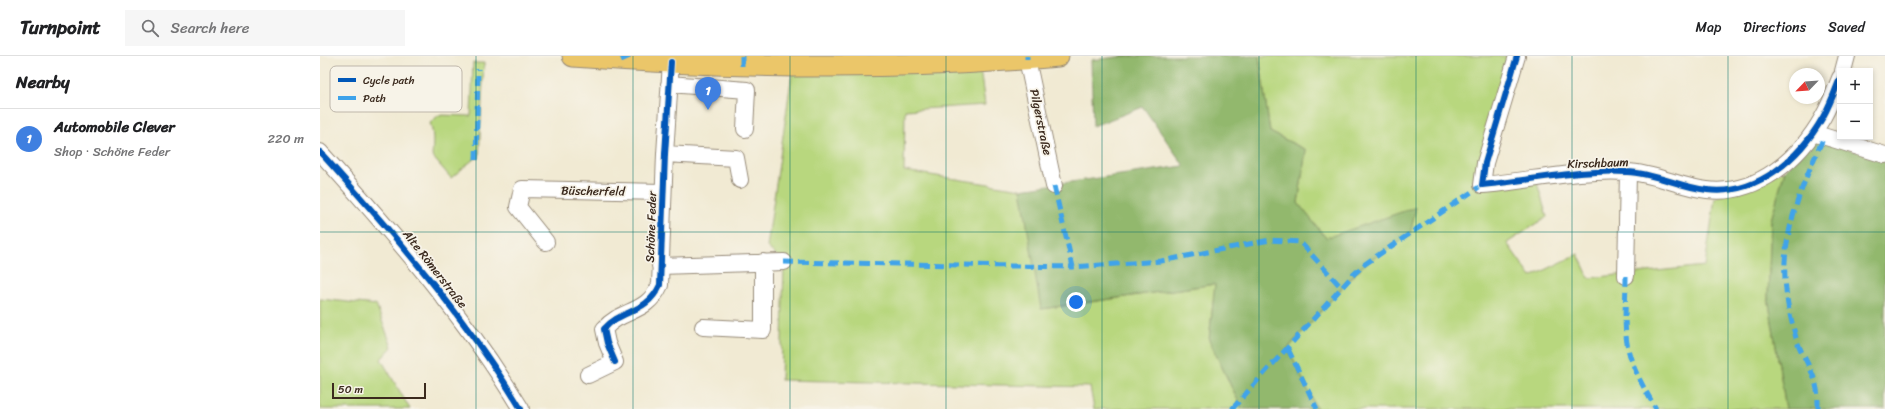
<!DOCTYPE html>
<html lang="en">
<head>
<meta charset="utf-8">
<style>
	body { margin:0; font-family:Sriracha,sans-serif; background:#f6f6f6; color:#202124 }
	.controls { position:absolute; right:12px; top:12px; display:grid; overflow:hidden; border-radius:0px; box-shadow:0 2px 6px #0003 }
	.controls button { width:36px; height:36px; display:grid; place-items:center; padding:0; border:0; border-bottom:1px solid #e0e0e0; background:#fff; color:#202124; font:20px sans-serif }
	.compass { position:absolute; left:1469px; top:12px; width:36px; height:36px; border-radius:50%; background:#fff; box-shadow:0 2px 6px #0003; rotate:245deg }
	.scale { position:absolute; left:12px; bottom:10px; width:94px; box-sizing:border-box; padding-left:4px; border:2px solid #3b2a1e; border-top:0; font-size:11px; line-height:14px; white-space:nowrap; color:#3b2a1e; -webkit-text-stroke:3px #f7f3e8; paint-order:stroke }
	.you { position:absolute; left:756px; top:246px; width:14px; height:14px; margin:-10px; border:3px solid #fff; border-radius:50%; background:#1a73e8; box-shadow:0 0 0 6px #1a73e833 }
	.badge { display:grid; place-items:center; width:26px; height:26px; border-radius:50%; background:#1f6fb2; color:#fff; font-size:13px; font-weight:700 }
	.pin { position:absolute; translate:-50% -33px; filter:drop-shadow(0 1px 2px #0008) }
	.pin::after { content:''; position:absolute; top:21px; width:14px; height:12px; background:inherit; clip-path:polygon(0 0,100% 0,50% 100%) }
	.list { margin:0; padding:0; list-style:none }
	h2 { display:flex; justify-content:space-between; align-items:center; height:52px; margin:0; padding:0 16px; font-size:17px }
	h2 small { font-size:13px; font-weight:400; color:#757577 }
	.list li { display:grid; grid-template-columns:26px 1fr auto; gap:12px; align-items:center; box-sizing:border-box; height:60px; padding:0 16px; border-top:1px solid #e0e0e0 }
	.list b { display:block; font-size:15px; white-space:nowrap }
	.list p { margin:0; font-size:13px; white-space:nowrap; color:#757577 }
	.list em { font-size:13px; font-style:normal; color:#757577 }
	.icon { flex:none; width:22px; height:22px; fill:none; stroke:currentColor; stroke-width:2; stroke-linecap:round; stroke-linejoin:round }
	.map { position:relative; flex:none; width:1565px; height:353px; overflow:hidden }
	header { display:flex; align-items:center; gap:24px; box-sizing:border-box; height:56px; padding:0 20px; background:#fff; border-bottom:1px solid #e0e0e0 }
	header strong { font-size:19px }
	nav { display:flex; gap:22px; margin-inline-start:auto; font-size:14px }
	.search { width:280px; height:36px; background:#f6f6f6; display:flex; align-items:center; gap:10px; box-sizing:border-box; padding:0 14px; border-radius:0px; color:#757577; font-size:15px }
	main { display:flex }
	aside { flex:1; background:#fff }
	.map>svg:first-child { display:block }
</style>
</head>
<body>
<header>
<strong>Turnpoint</strong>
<div class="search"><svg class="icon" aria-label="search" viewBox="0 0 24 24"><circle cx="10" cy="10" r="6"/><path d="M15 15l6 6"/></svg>Search here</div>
<nav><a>Map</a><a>Directions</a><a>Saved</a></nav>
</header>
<main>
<aside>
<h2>Nearby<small></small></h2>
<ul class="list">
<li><span class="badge" style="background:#3f7fe0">1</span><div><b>Automobile Clever</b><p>Shop · Schöne Feder</p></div><em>220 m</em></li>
</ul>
</aside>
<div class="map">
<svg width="1565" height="353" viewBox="0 0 1565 353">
	<rect width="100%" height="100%" fill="#f7f3e8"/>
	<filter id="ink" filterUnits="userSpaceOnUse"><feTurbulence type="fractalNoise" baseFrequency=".025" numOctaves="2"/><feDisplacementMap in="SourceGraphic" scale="8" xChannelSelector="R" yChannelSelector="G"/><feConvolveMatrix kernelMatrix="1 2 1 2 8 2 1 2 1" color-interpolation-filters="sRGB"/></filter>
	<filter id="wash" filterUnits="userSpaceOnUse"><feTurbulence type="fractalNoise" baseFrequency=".012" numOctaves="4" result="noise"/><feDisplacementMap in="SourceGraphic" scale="16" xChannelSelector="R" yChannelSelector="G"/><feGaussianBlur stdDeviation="0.9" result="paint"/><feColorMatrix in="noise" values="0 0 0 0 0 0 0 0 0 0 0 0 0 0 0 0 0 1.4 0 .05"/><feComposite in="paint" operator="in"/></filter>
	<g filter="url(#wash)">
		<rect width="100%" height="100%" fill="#f1ead3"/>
		<!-- green -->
		<path fill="#b8d77e" stroke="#7a804e" d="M939,0h254l-31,128 54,-5 11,38 -40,26 24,34 47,-23 11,24 116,-12 10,-68 70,-28 -14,50 -3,77 18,112h-469l-29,-60c41,-49 86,-94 128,-141l-90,30 -28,-35 8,-53 -36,-18z
			M153,7h11l-5,95h-4l-24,20 -19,-22c1,-11 2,-23 -2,-33l9,-8 32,1z
			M660,13l5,36 -80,5 -1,61 117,18 21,120 173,-25 -6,56 33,69h-148l-4,-22 -309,-7 3,-118 -17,-15 25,-174z
			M0,243l56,6 16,42 -11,12 29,50h-90z"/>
		<!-- forest -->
		<path fill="#92b86d" stroke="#667146" d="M806,0h133l11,76 36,18 -8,53 28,35 90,-31 -6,28 -45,29 -11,10 -66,74 29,61h-75l-33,-69 6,-56 -174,25 -20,-120 163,-23 -41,-59 -50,19 -2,-66z
			M1498,83l67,22v248h-99l-18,-112 3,-77 14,-50z"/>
	</g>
	<g filter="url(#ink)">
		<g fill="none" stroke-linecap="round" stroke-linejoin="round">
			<!-- minor casing -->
			<g stroke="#968a78" stroke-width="18">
				<path id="minor" d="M1197,0l-32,107 -3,22c47,-4 98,-16 145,-13 28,1 52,15 80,18 50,6 93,-32 116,-73 7,-12 12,-26 17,-39
					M707,3l27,127
					M1523,15l4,-15
					M349,28l78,6 -2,39
					M1493,77l72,22
					M0,96c73,81 145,164 201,257
					M345,98l71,4 4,22
					M226,186l-28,-35 4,-18 141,3
					M340,210l124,-4
					M1306,220l2,-104
					M383,271l60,3v-68
					M268,319l27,-13 -8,-19 -3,-14c18,-21 42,-14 56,-44l5,-131 6,-92"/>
			</g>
			<!-- major casing -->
			<g stroke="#968a78" stroke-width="23">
				<path id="major" d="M253,0c162,12 323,15 485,0"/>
			</g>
			<!-- minor -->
			<use href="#minor" stroke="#fff" stroke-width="16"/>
			<!-- major -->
			<use href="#major" stroke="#ebc669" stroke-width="21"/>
			<!-- quiet -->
			<path stroke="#3fa3ea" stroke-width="5" stroke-dasharray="10 5" stroke-linecap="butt" d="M422,0v10
				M707,0v3
				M301,4l9,-4
				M156,104l2,-91
				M734,130l19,81 88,-6 109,-21 30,2 41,45
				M464,206l289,5
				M1306,220c0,27 -4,58 5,83 6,18 16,34 25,50
				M968,293l29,60
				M912,353l122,-135 11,-10 117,-79
				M1498,353c0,-8 0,-17 -2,-24 -4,-18 -17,-33 -21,-51 -4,-15 -8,-30 -9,-45 -7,-51 17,-107 38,-152"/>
			<!-- cycleway casing -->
			<g stroke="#f7f3e8" stroke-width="8">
				<path id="cycleway" d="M1197,0l-32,107 -3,22c47,-4 98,-16 145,-13 28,1 52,15 80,18 50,6 93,-32 116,-73 7,-12 12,-26 17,-39
					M0,96c73,81 145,164 201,257
					M295,306l-8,-19 -3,-14c18,-21 42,-14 56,-44l5,-131 6,-92"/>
			</g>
			<!-- cycleway -->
			<use href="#cycleway" stroke="#0057b8" stroke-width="6"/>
		</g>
	</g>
	<!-- grid -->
	<path fill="none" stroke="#0f766e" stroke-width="1" stroke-opacity="0.55" d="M156,0v353M313,0v353M470,0v353M626,0v353M782,0v353M939,0v353M1096,0v353M1252,0v353M1408,0v353M0,176h1565"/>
	<g text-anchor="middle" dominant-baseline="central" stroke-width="3.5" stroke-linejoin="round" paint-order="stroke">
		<!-- street labels -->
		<g font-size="12" fill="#3b2a1e" stroke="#f7f3e8">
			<text transform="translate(721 66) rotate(78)">Pilgerstraße</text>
			<text transform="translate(1278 107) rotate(-2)">Kirschbaum</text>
			<text transform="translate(273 135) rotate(1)">Büscherfeld</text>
			<text transform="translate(331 171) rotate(-88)">Schöne Feder</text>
			<text transform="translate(115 213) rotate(52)">Alte Römerstraße</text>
		</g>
	</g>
	<!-- legend -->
	<rect x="10" y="10" width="132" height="46" rx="6" fill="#f7f3e8" stroke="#bfb7ab" stroke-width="1"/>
	<rect x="18" y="22" width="18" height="4" fill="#0057b8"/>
	<rect x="18" y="40" width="18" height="4" fill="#3fa3ea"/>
	<g font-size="11" fill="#3b2a1e">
		<text x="43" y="28">Cycle path</text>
		<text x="43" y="46">Path</text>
	</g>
</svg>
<div class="controls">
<button>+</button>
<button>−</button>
</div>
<svg class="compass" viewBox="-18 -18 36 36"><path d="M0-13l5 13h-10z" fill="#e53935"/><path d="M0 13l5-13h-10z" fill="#757577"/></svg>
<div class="scale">50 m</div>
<div class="you"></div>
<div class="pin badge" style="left:388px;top:54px;background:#3f7fe0">1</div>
</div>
</main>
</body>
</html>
